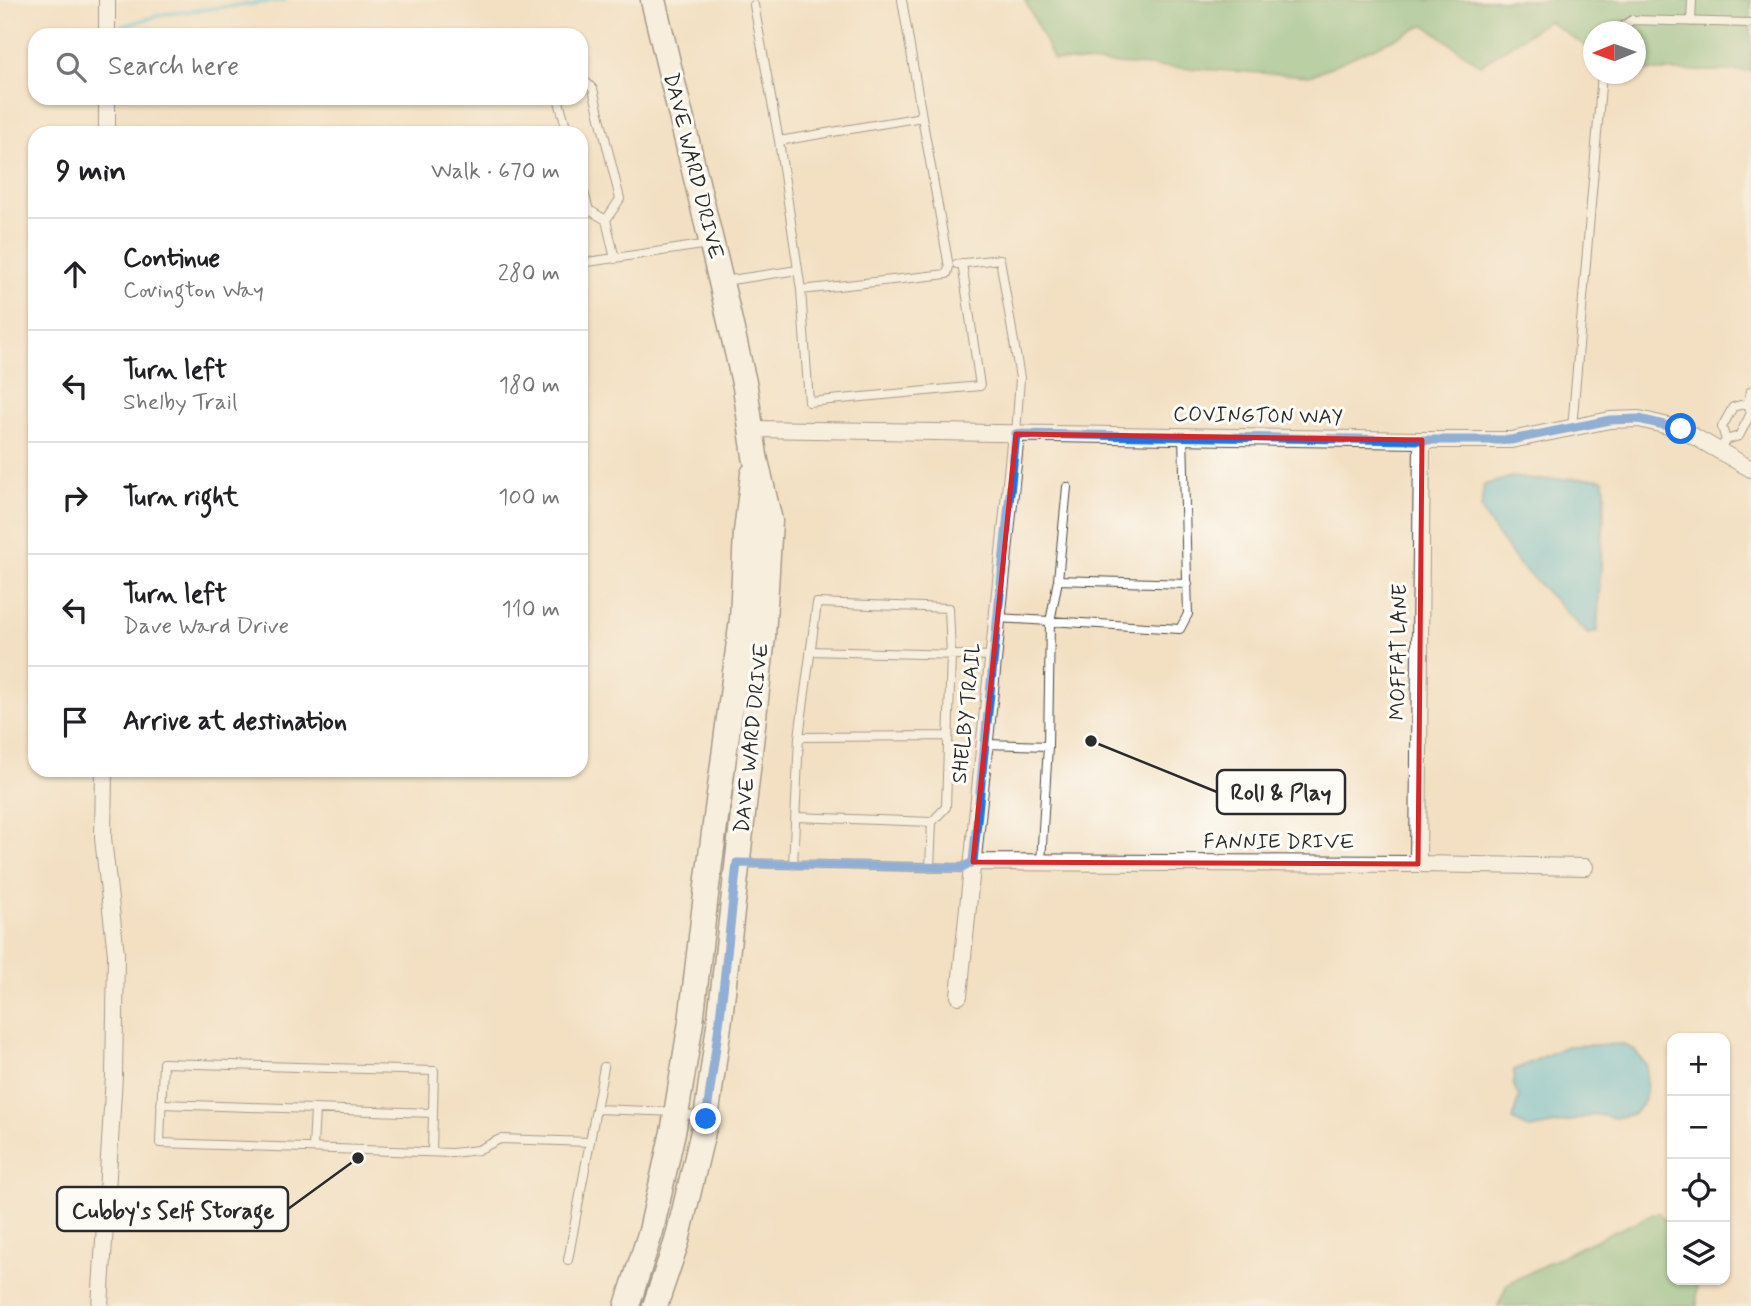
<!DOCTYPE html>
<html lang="en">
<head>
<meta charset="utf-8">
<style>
	body { margin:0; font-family:Mynerve,sans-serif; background:#f2f2f2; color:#202124 }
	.controls { position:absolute; right:21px; bottom:21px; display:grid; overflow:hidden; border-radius:14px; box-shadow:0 2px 5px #0004 }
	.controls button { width:63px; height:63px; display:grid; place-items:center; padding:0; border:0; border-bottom:2px solid #e0e0e0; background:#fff; color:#202124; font:35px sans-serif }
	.compass { position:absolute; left:1583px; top:21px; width:63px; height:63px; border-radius:50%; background:#fff; box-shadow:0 2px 5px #0004; rotate:269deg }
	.stop { position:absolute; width:21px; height:21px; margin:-16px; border:5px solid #1a73e8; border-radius:50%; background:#fff }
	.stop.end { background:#1a73e8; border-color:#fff; box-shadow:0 2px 7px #0008 }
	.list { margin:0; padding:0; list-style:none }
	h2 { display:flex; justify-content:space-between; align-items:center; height:91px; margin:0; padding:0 28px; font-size:30px }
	h2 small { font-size:23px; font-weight:400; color:#757577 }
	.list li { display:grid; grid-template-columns:46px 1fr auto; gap:21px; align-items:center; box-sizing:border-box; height:112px; padding:0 28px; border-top:2px solid #e0e0e0 }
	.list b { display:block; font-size:26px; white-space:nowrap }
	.list p { margin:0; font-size:23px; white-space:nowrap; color:#757577 }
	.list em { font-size:23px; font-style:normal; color:#757577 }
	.icon { flex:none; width:38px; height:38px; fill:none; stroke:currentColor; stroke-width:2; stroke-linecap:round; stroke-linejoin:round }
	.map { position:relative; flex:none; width:1751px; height:1306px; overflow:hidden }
	.search { position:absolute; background:#fff; box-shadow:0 2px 5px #0004; left:28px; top:28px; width:560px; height:77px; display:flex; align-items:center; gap:18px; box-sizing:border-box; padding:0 24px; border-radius:21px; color:#757577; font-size:26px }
	.panel { position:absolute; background:#fff; box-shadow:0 2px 5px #0004; left:28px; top:126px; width:560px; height:651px; border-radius:21px }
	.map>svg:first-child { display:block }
</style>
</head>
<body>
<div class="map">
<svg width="1751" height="1306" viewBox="0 0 1751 1306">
	<rect width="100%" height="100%" fill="#fdfcf7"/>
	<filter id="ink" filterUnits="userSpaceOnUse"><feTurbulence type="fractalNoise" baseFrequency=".0143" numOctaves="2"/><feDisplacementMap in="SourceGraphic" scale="14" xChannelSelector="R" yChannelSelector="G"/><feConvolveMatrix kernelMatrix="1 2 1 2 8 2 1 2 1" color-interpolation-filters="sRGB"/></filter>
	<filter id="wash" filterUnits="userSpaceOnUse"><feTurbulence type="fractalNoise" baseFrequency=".00686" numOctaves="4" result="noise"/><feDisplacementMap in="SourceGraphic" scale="28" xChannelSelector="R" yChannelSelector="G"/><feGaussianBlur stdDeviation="1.57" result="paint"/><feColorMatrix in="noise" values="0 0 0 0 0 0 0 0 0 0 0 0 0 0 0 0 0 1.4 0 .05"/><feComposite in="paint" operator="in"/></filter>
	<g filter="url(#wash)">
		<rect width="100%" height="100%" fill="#f3e0c3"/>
		<!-- forest -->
		<path fill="#74ba7f" stroke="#507255" stroke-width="2" d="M1025,0h726v71h-115v-39h-42l-1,19 -45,-30 -68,44 -55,-40 -115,51 -256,-16z
			M1658,1212l14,18v50h25v26h-199l9,-22 71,-36z"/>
		<!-- water -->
		<path fill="#5cc1d9" stroke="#447682" stroke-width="2" d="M1512,477l23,3 60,-2 9,2 1,13 -8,138 -9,3 -68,-69 -25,-33 -14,-23 3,-24z
			M1624,1044l10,6 13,16 -1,25 -2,11 -11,12 -18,4 -23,-4 -16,6 -45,9 -19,-9 7,-23 -6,-14 1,-13 53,-24z"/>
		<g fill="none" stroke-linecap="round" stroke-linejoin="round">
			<!-- stream -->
			<path stroke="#5cc1d9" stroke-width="4.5" d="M120,27l44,-13 121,-14"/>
		</g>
	</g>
	<g filter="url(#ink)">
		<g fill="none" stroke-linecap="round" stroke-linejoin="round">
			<!-- lane casing -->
			<g stroke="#494642" stroke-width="10">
				<path id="lane" d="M902,0l20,117
					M754,5l25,136
					M1691,22l1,-22
					M1614,32l18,-12 119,3
					M581,84l5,-2 7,7 27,110 -14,21
					M558,98l10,35
					M581,182l8,28 17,10 9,39
					M581,263l128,-19
					M957,264l43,-5 20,119 -4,56
					M724,281l74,-11
					M801,290l146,-16 2,-7 -27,-150 -143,24 22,149 8,112 171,-16 -18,-123
					M1572,428l30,-354
					M1726,440l-4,-13 11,-20 15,-4
					M1719,450l7,-10 13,-4 12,-23 -3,-10 3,-12
					M1058,580l130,4
					M998,618l182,11 8,-15 -5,-178
					M810,651l184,5
					M799,737l149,-1
					M986,744l62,2
					M796,817l136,5
					M1041,862l7,-116 2,-124 8,-42 9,-93
					M740,863l222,5 9,-5
					M793,865l6,-128 18,-134 132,5 2,47 -5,152 -14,15 -2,46
					M161,1104l272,9
					M596,1109l8,-42
					M313,1148l2,-39
					M432,1152l2,-81 -271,-8 -3,80 292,10 26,-3 22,-11 89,3
					M568,1260l28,-151 81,3 26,6"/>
			</g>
			<!-- street casing -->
			<g stroke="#494642" stroke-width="18">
				<path id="street" d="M107,0v35
					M107,133v-35
					M751,429l671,11h89l99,-20 29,-1 42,10 70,40
					M973,862l445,2 167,3
					M1418,864l4,-424
					M959,996l57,-562
					M100,1306l14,-230 2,-122 -13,-116 1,-68"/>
			</g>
			<!-- primary casing -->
			<g stroke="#494642" stroke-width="27">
				<path id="primary" d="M653,0l68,282 24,105 10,69 15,65 -7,116 -43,381 -14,101 -29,122 -22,65
					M627,1306l24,-75 23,-104 17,-105 16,-136 35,-267 4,-87 7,-58"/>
			</g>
			<!-- lane -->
			<use href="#lane" stroke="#fff" stroke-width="8"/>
			<!-- street -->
			<use href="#street" stroke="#fff" stroke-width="16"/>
			<!-- primary -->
			<use href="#primary" stroke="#fff" stroke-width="24"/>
		</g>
	</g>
	<g fill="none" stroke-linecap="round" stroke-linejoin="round" filter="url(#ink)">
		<!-- route -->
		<path stroke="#1a73e8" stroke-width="9" d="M706,1119l14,-101 17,-155 225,5 11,-6 43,-428 406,6h89l99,-20 29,-1 42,10"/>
	</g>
	<!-- marked area -->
	<path d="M0 0H1751V1306H0ZM1016,434l406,6 -4,424 -445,-2z" fill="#f3e0c3" fill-opacity=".55" fill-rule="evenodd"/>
	<path fill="none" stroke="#d62828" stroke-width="5" stroke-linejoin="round" d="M1016,434l406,6 -4,424 -445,-2z"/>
	<g text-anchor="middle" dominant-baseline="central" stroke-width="6" stroke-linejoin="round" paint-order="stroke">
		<!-- street labels -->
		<g font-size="21" fill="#2b2b2b" stroke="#fdfcf7">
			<text transform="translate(693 166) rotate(76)">DAVE WARD DRIVE</text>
			<text transform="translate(1258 416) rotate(1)">COVINGTON WAY</text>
			<text transform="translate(1399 652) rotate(-89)">MOFFAT LANE</text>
			<text transform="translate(967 713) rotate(-84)">SHELBY TRAIL</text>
			<text transform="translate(752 738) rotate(-84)">DAVE WARD DRIVE</text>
			<text x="1279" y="842">FANNIE DRIVE</text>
		</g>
	</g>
	<!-- callouts -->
	<path fill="none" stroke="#2b2b2b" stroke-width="2.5" d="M1091 741L1217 792M358 1158L288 1209"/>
	<g fill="#2b2b2b" stroke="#fdfcf7" stroke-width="2.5">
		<circle cx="1091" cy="741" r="7"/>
		<circle cx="358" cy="1158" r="7"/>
	</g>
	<g fill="#fdfcf7" stroke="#2b2b2b" stroke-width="2.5">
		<rect x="1217" y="770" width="128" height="44" rx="7"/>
		<rect x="57" y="1187" width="231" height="44" rx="7"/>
	</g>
	<g font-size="23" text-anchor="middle" font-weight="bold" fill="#2b2b2b">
		<text x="1281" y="800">Roll &amp; Play</text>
		<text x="173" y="1218">Cubby's Self Storage</text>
	</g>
</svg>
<div class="controls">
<button>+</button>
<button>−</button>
<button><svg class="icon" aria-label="locate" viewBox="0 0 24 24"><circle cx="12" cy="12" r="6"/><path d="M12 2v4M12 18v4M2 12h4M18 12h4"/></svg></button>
<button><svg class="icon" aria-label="layers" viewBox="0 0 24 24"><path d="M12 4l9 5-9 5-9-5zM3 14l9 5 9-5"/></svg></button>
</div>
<svg class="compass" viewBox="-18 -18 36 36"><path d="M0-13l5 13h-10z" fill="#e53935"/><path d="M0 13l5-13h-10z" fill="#757577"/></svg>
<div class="stop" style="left:1681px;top:429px"></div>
<div class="stop end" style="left:706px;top:1119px"></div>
<div class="search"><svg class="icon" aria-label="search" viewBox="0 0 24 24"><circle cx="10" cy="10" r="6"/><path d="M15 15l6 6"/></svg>Search here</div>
<section class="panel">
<h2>9 min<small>Walk · 670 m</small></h2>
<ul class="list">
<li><svg class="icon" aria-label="ahead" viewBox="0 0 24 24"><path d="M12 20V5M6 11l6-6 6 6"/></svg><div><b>Continue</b><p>Covington Way</p></div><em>280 m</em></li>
<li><svg class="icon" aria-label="left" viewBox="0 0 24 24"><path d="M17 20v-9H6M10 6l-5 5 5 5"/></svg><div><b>Turn left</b><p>Shelby Trail</p></div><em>180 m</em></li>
<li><svg class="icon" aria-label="right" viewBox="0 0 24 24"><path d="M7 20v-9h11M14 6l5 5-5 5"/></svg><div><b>Turn right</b></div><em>100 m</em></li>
<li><svg class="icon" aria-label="left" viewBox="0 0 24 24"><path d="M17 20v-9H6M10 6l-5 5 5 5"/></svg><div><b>Turn left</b><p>Dave Ward Drive</p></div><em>110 m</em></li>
<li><svg class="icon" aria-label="arrive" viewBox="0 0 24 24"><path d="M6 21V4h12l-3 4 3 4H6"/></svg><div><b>Arrive at destination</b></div></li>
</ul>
</section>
</div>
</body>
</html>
